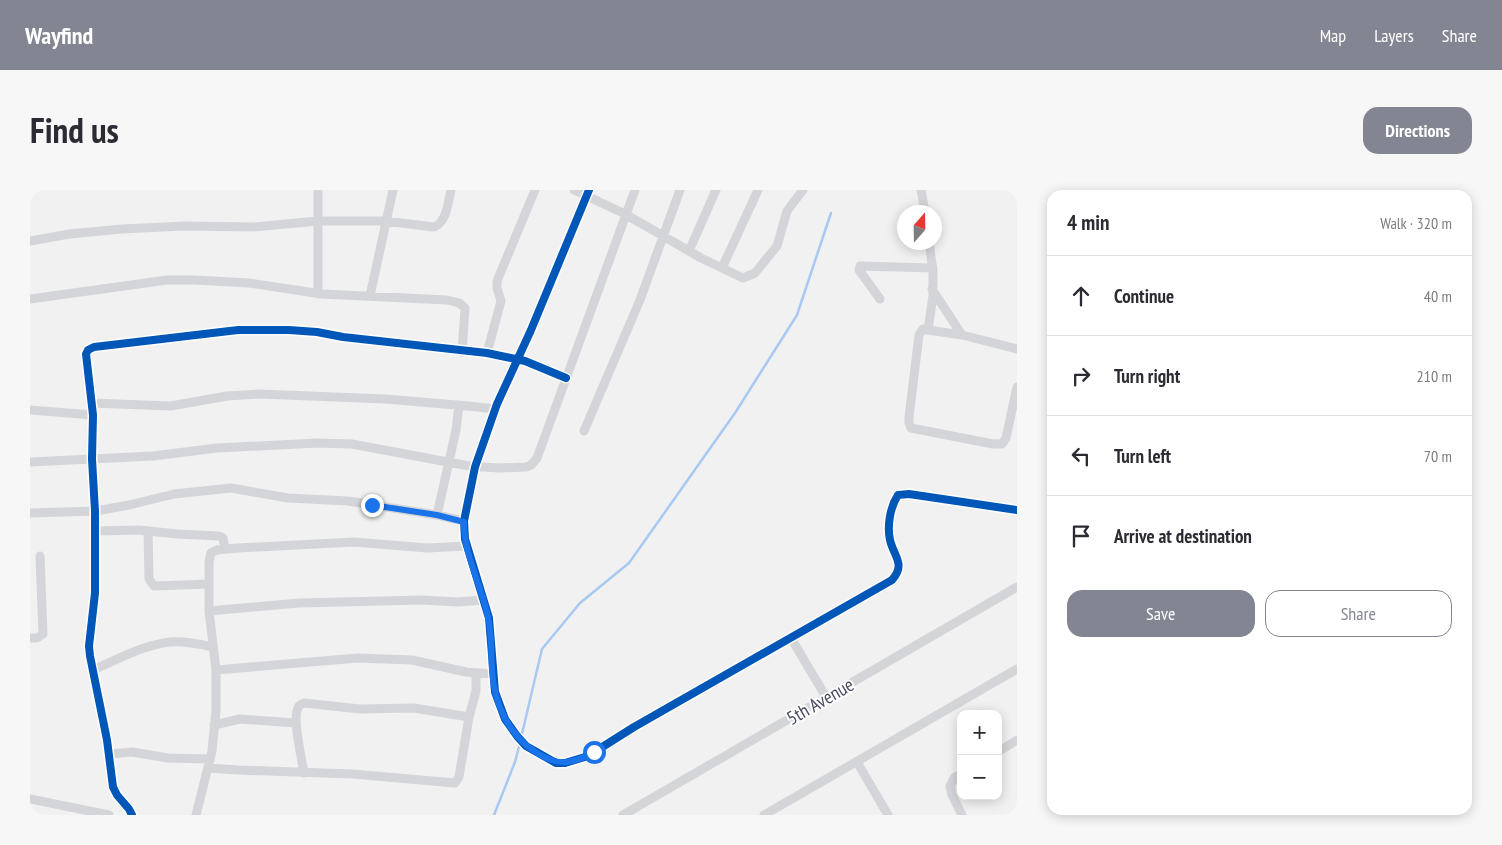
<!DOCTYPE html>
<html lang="en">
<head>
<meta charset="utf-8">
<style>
	body { margin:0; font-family:"PT Sans Narrow",sans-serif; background:#f7f7f7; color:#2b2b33 }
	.controls { position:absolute; right:15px; bottom:15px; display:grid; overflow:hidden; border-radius:10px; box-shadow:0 2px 12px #0003 }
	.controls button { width:45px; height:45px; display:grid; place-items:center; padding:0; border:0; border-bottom:1px solid #e1e1e2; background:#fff; color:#2b2b33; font:25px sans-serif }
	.compass { position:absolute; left:867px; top:15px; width:45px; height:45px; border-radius:50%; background:#fff; box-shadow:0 2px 12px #0003; rotate:20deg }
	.stop { position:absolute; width:15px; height:15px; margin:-11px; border:4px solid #1a73e8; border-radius:50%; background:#fff }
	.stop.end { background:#1a73e8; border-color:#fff; box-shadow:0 1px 5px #0008 }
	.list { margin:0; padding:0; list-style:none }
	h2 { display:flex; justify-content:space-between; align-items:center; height:65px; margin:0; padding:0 20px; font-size:21px }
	h2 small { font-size:16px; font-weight:400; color:#7c7c81 }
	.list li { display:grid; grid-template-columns:32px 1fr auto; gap:15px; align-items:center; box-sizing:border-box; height:80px; padding:0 20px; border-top:1px solid #e1e1e2 }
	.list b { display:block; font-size:19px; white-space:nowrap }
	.list em { font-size:16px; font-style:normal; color:#7c7c81 }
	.actions { display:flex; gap:10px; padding:15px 20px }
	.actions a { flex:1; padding:11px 0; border:1px solid #838692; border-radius:15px; text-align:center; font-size:18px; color:#838692 }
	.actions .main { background:#838692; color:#fff }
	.icon { flex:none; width:28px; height:28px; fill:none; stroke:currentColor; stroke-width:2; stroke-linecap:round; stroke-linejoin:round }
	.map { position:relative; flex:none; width:987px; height:625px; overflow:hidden; border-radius:15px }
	header { display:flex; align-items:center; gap:30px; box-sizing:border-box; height:70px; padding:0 25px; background:#838692; color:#fff }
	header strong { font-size:24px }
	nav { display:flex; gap:28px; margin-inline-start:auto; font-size:18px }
	.intro { display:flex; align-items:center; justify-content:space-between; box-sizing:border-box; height:120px; padding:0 30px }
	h1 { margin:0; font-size:35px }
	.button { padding:12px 22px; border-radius:15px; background:#838692; color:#fff; font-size:18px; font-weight:700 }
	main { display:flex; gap:30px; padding:0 30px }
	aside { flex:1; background:#fff; border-radius:15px; box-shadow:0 2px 12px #0003 }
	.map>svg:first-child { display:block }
</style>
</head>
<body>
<header>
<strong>Wayfind</strong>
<nav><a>Map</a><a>Layers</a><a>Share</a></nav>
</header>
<div class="intro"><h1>Find us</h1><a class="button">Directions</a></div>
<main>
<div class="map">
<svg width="987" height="625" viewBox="0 0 987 625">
	<rect width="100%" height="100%" fill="#f2f1f1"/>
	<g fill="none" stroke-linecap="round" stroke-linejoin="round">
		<!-- stream -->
		<path stroke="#a8c9f1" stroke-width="2.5" d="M491,548l21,-89 38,-46 49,-40 106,-150 62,-98 34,-102
			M464,625l21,-53 5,-19"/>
		<!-- minor -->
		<path stroke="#d4d5d9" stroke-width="9" d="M288,0v104
			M544,0l51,24 76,44 42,20 12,-5 22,-27 10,-35 16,-21
			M559,0l-58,140 -34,74 -22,63 -11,54 1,18 24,79 6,74 10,27 12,17 9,10 30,17h9l23,-7 46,-29 258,-147c14,-16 2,-23 -2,-40 -3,-14 0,-33 8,-45l11,-1 108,16
			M891,0l4,22
			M0,51l39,-7 53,-5 63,-3 68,1 65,-6h67l49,6c13,-5 14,-25 17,-37
			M899,52l4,29v25l-5,34 34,5 55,14
			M659,61l27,-61
			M692,78l36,-78
			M902,99l30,46
			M340,106l23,-106
			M0,109l137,-19h27l55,3 73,11 125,6 12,3 6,5 -3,44
			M850,109l-21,-29 1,-4 73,2
			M898,140l-5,-1 -4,6 -10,82v6l2,5 82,16h9l4,-6 11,-51
			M457,163l14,-52 -4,-13v-7l38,-91
			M61,213l80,3 56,-10 32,-2 126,5 83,7 28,3
			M0,220l63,5
			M554,241l56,-131 40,-110
			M0,272l123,-6 64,-8 100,-5 35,1 117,22 30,2 27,-1 5,-2 6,-7 98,-268
			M0,323l66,-2 33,-6 45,-11 57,-6 57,10 60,3 89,14 27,6
			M407,325l19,-85 3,-25
			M65,341l44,-1 38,4 42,2 4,2 2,11
			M118,341l1,48 5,7 55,-2
			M179,421l90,-8 123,-3 35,2 27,-2
			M0,448h7l6,-4 -3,-78
			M761,448l35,59
			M63,480c25,-11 50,-25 77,-28 15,-1 29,2 43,5
			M186,480l142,-12 54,2 54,12 26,2
			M184,535l26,-6 56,4
			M968,562l19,-12
			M79,564l23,-2 36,6 42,1
			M827,572l31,53
			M178,578l30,2 115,4 102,9 4,-6 10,-60 7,-26v-18
			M274,583c-2,-13 -12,-55 -6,-65 1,-4 3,-3 6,-5l56,6 54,-1 55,9
			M931,584l-6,3 -5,9 2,9 10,20
			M0,609l79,16
			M102,625l-3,-6 -12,-14 -4,-8 -6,-47 -17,-84 -1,-10 6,-53v-82l-3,-52 1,-44 -7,-61 2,-4 6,-3 144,-17h51l28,2 26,5 144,16 38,8 41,17
			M166,625l16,-64 4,-40v-41l-7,-59v-49l2,-9 6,-3 21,-2 116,-6 73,6 40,-2
			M593,625l394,-228
			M734,625l253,-146"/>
		<!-- cycleway casing -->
		<g stroke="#fff" stroke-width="11">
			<path id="cycleway" d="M559,0l-58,140 -34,74 -22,63 -11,54 1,18 24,79 6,74 10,27 12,17 9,10 30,17h9l23,-7 46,-29 258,-147c14,-16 2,-23 -2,-40 -3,-14 0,-33 8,-45l11,-1 108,16
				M102,625l-3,-6 -12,-14 -4,-8 -6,-47 -17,-84 -1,-10 6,-53v-82l-3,-52 1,-44 -7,-61 2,-4 6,-3 144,-17h51l28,2 26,5 144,16 38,8 41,17"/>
		</g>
		<!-- cycleway -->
		<use href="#cycleway" stroke="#0057b8" stroke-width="8"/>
	</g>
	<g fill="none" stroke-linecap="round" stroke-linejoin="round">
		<!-- route -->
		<path stroke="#1a73e8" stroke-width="6" d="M342,315l65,10 27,7c-1,30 18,65 24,95 4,18 3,35 4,53 2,33 16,65 45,83 22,14 35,11 57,-1"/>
	</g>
	<g text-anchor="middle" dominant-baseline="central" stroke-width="4" stroke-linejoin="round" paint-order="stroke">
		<!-- street labels -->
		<g font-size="19" fill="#474c5f" stroke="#fff">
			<text transform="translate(790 511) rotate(-30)">5th Avenue</text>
		</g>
	</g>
</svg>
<div class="controls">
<button>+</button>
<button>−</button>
</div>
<svg class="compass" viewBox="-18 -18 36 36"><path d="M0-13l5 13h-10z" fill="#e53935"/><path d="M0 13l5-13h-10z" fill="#7c7c81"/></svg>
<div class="stop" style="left:564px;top:562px"></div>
<div class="stop end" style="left:342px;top:315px"></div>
</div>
<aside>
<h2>4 min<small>Walk · 320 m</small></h2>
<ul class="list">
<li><svg class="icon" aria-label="ahead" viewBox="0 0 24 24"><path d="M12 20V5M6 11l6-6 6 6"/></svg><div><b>Continue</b></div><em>40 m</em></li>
<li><svg class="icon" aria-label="right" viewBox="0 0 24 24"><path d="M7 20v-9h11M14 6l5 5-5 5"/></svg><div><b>Turn right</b></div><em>210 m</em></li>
<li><svg class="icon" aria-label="left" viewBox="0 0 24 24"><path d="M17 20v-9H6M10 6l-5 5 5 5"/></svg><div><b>Turn left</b></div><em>70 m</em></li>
<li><svg class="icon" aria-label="arrive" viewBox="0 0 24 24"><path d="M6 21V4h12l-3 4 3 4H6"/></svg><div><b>Arrive at destination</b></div></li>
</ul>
<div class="actions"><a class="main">Save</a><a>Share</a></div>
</aside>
</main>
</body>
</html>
